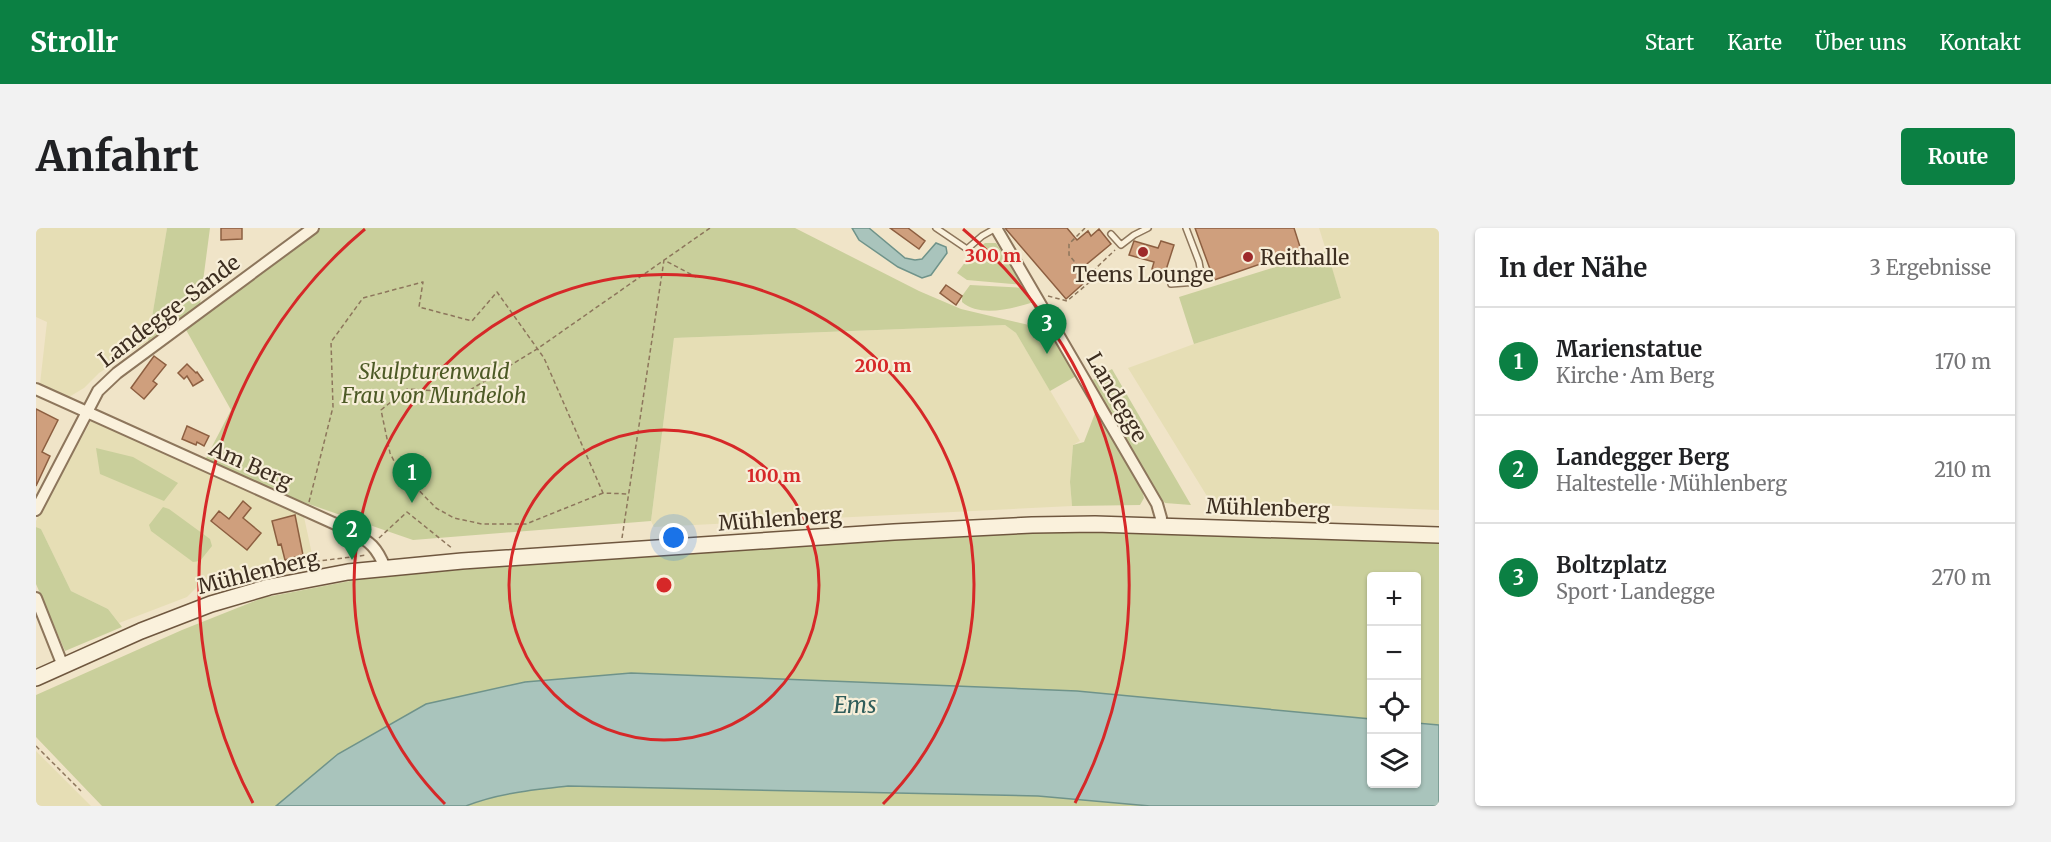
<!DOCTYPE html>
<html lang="de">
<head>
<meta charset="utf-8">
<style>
	body { margin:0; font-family:Merriweather,serif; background:#f2f2f2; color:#202124 }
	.controls { position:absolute; right:18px; bottom:18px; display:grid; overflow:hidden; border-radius:6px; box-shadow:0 2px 4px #0004 }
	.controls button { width:54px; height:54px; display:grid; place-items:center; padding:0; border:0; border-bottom:2px solid #e0e0e0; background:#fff; color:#202124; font:30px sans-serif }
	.you { position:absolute; left:638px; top:310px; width:21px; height:21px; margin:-15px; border:4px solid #fff; border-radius:50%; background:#1a73e8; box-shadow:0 0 0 9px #1a73e833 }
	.badge { display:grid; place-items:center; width:39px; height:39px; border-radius:50%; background:#0b8043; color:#fff; font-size:20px; font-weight:700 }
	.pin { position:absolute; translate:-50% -50px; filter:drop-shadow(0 2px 3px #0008) }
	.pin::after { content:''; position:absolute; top:32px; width:21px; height:18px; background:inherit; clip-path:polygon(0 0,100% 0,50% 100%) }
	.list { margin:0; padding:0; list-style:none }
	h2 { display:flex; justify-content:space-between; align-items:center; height:78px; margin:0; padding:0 24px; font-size:26px }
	h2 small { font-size:20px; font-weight:400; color:#757577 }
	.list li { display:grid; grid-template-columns:39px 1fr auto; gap:18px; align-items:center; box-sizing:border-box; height:108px; padding:0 24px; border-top:2px solid #e0e0e0 }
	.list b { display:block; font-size:22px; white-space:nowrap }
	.list p { margin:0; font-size:20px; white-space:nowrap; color:#757577 }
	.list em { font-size:20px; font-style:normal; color:#757577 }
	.icon { flex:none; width:33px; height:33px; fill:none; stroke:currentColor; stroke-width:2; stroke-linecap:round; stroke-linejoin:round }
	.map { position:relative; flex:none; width:1403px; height:578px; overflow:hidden; border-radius:6px }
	header { display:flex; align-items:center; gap:36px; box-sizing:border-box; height:84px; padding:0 30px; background:#0b8043; color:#fff }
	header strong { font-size:28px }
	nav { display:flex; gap:33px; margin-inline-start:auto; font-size:21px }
	.intro { display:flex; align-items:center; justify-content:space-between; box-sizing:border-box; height:144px; padding:0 36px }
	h1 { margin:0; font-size:42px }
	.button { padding:15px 27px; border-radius:6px; background:#0b8043; color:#fff; font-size:21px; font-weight:700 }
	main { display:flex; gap:36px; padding:0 36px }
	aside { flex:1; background:#fff; border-radius:6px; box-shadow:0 2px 4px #0004 }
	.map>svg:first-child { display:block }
</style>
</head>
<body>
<header>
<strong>Strollr</strong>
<nav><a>Start</a><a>Karte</a><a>Über uns</a><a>Kontakt</a></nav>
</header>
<div class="intro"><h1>Anfahrt</h1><a class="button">Route</a></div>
<main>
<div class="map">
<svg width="1403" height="578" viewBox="0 0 1403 578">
	<rect width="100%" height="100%" fill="#f0e4c8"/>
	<!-- farmland -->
	<path fill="#e6deb5" d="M0,0h131l-19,113 -49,32 -15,15 -15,9 -29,-13 7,-62 -11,-5z
		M1283,0h120v282l-229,-9 -82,-133 66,-24 147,-46z
		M969,97l11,8 64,108 -7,4 -3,37 2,24 -418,21 -3,-6 23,-183z
		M55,193l213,96 9,42 -98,28 -10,-8 -18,18 -68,26 -11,-14 -37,-18 -30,-62 -5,-2v-6l8,-16z
		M0,523l55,55h-55z"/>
	<!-- green -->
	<path fill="#c9cf9b" d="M131,0h43l-10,76 -52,37z
		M278,0h481l124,63 42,18 68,16 15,-8 34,58 -28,16 -34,-58 -11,-8 -331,13 -23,183 -238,19 -145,-50 -64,-28 27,-52 -46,-82z
		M949,15h11l28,42 -57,-5 -10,-7 15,-20z
		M1291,23l14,47 -147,46 -15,-47z
		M934,57l56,3 8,14c-21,6 -54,16 -72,0v-6z
		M1076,141l79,136 -26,-2 -7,-8 -67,-114z
		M1061,180l45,82 2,8 -4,7 -68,1 -2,-24 3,-37 11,-3z
		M60,220l37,9 45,26 -14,18 -64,-27z
		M127,279l6,2 41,30 2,7 -12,15 -7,1 -42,-31 -2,-6z
		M0,299l5,2 30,62 37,18 14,18 -57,24 -29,-67z
		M1097,303l306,11v183l-22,-2 -1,-146h-44l-1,142 -294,-28 -739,63 -62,52h-174l-66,-69v-42l146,-65 80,-32 98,-19 154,-14 456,-31z
		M532,558l470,10 112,10h-684c32,-13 67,-16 102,-20z"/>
	<!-- water -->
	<path fill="#a9c4bc" stroke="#6f938a" stroke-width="1.5" d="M816,0h17l36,30 10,2 7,-1 14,-16 10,4 1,6 -16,22 -9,3 -24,-11 -39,-27z
		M595,445l446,18 294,28 1,65h44l1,-61 22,2v81h-289l-112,-10 -470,-10c-35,4 -70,7 -102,20h-190l62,-52 88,-50 99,-22z"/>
	<!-- building -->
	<path fill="#cf9f7d" stroke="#8d5f41" stroke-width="1.5" d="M185,0h21v11l-21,1z
		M854,0h18l17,13 -6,8z
		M969,0h62l10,12 11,-9 3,5 8,-7 12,15 -35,29 9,9 -19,17z
		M1159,0h99l7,22 -87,30z
		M1098,13l24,7 3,-7 13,4 -9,28 -13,-4 2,-7 -25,-7z
		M910,57l16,11 -6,9 -16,-12z
		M118,128l12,9 -13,16 4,3 -13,15 -13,-11z
		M151,136l9,9 1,-1 6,8 -10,6 -6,-10 -3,3 -6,-6z
		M0,181l22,11 -16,32 8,4 -14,30z
		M151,198l22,10 -5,10 -7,-4 -1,3 -14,-6z
		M207,273l8,7 -8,10 18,15 -14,17 -36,-29 8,-10 10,8z
		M259,287l8,40 -18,5 -4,-16 -3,1 -6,-24z"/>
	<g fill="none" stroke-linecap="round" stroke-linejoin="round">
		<!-- lane casing -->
		<g stroke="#8d765c" stroke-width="8">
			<path id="lane" d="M900,0l31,21 15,-13 14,-8
				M1075,6l10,11 13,-10 14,-7
				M1135,56l26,-2 5,-3 -3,-17 -13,-34"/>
		</g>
		<!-- street casing -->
		<g stroke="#8d765c" stroke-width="14">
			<path id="street" d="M960,0l161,276 4,14 -1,8
				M0,161l315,142c19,11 26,16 34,37
				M0,282l62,-119 19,-18 196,-145
				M0,370l27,68"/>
		</g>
		<!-- secondary casing -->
		<g stroke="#6f573f" stroke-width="18">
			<path id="secondary" d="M0,450l105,-47 70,-27 58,-17 79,-15 114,-11 432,-29 138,-7 63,-1 344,11"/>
		</g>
		<!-- path -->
		<path stroke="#8d765c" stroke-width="1.5" stroke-dasharray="4.5 3" stroke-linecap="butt" d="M1049,0l-16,16v11l21,25
			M1012,68l19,5 24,-20 3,-11 21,-20
			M567,265l-77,31h-44l-28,-6 -18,-10 -38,-39 -8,-16 -9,-43 26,-21 58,4 72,-44 173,-121
			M273,274l24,-95 -2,-65 32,-44 60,-16 -4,25 53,14 25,-29 47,66 59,135 26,1
			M343,310l28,-26 46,37
			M586,310l42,-278 32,17
			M266,340l9,-6 56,-7
			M0,518l45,45"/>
		<!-- lane -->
		<use href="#lane" stroke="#faf1dc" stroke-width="5"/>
		<!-- street -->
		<use href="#street" stroke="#faf1dc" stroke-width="10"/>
		<!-- secondary -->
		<use href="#secondary" stroke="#faf1dc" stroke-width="15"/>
	</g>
	<!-- distance rings -->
	<g fill="none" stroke="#d62828" stroke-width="3">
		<circle cx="628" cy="357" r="155"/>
		<path d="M409 576A310 310 0 1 1 847 576"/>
		<path d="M217 575A465 465 0 0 1 329 1M927 1A465 465 0 0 1 1039 575"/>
	</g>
	<!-- markers -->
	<g fill="#9e2a2b" stroke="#f7eed8" stroke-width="2">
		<circle cx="1107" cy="24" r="6"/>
		<circle cx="1212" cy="29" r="6"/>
	</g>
	<g text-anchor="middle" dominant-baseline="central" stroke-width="4.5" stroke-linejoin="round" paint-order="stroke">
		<!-- poi labels -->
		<g font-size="21" fill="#3d2e20" stroke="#f7eed8" text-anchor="start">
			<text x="1224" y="29">Reithalle</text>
			<text x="1107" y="46" text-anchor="middle">Teens Lounge</text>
		</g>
		<!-- street labels -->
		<g font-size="21" fill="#3d2e20" stroke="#f7eed8">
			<text transform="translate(133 83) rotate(-37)">Landegge-Sande</text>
			<text transform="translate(1081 169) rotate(60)">Landegge</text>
			<text transform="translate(215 237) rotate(24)">Am Berg</text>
			<text transform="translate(1232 280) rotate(2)">Mühlenberg</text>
			<text transform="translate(744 291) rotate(-4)">Mühlenberg</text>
			<text transform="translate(222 344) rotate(-14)">Mühlenberg</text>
		</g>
		<!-- park labels -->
		<g font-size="21" font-style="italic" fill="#4d5a26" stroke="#f7eed8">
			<text x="398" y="143">Skulpturenwald<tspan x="398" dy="24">Frau von Mundeloh</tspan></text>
		</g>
		<!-- water labels -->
		<g font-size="22" font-style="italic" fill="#2f5d5a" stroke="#f7eed8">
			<text x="819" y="477">Ems</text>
		</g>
	</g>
	<circle cx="628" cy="357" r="9" fill="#d62828" stroke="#f7eed8" stroke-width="3"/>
	<g font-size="18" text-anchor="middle" font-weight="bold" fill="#d62828" stroke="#f7eed8" stroke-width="4.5" stroke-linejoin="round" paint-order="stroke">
		<text x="957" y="34">300 m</text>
		<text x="847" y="144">200 m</text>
		<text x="738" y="254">100 m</text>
	</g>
</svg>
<div class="controls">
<button>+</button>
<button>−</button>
<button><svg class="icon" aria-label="locate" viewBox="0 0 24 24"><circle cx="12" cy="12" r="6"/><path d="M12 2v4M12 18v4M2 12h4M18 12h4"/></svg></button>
<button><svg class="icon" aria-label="layers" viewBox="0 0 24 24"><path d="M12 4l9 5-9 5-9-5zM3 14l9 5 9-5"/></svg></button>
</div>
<div class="you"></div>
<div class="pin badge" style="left:376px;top:275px">1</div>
<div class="pin badge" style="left:316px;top:332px">2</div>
<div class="pin badge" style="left:1011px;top:126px">3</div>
</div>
<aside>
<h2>In der Nähe<small>3 Ergebnisse</small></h2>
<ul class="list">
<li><span class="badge">1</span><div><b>Marienstatue</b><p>Kirche · Am Berg</p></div><em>170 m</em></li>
<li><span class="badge">2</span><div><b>Landegger Berg</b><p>Haltestelle · Mühlenberg</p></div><em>210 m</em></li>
<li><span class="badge">3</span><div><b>Boltzplatz</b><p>Sport · Landegge</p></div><em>270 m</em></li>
</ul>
</aside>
</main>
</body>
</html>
